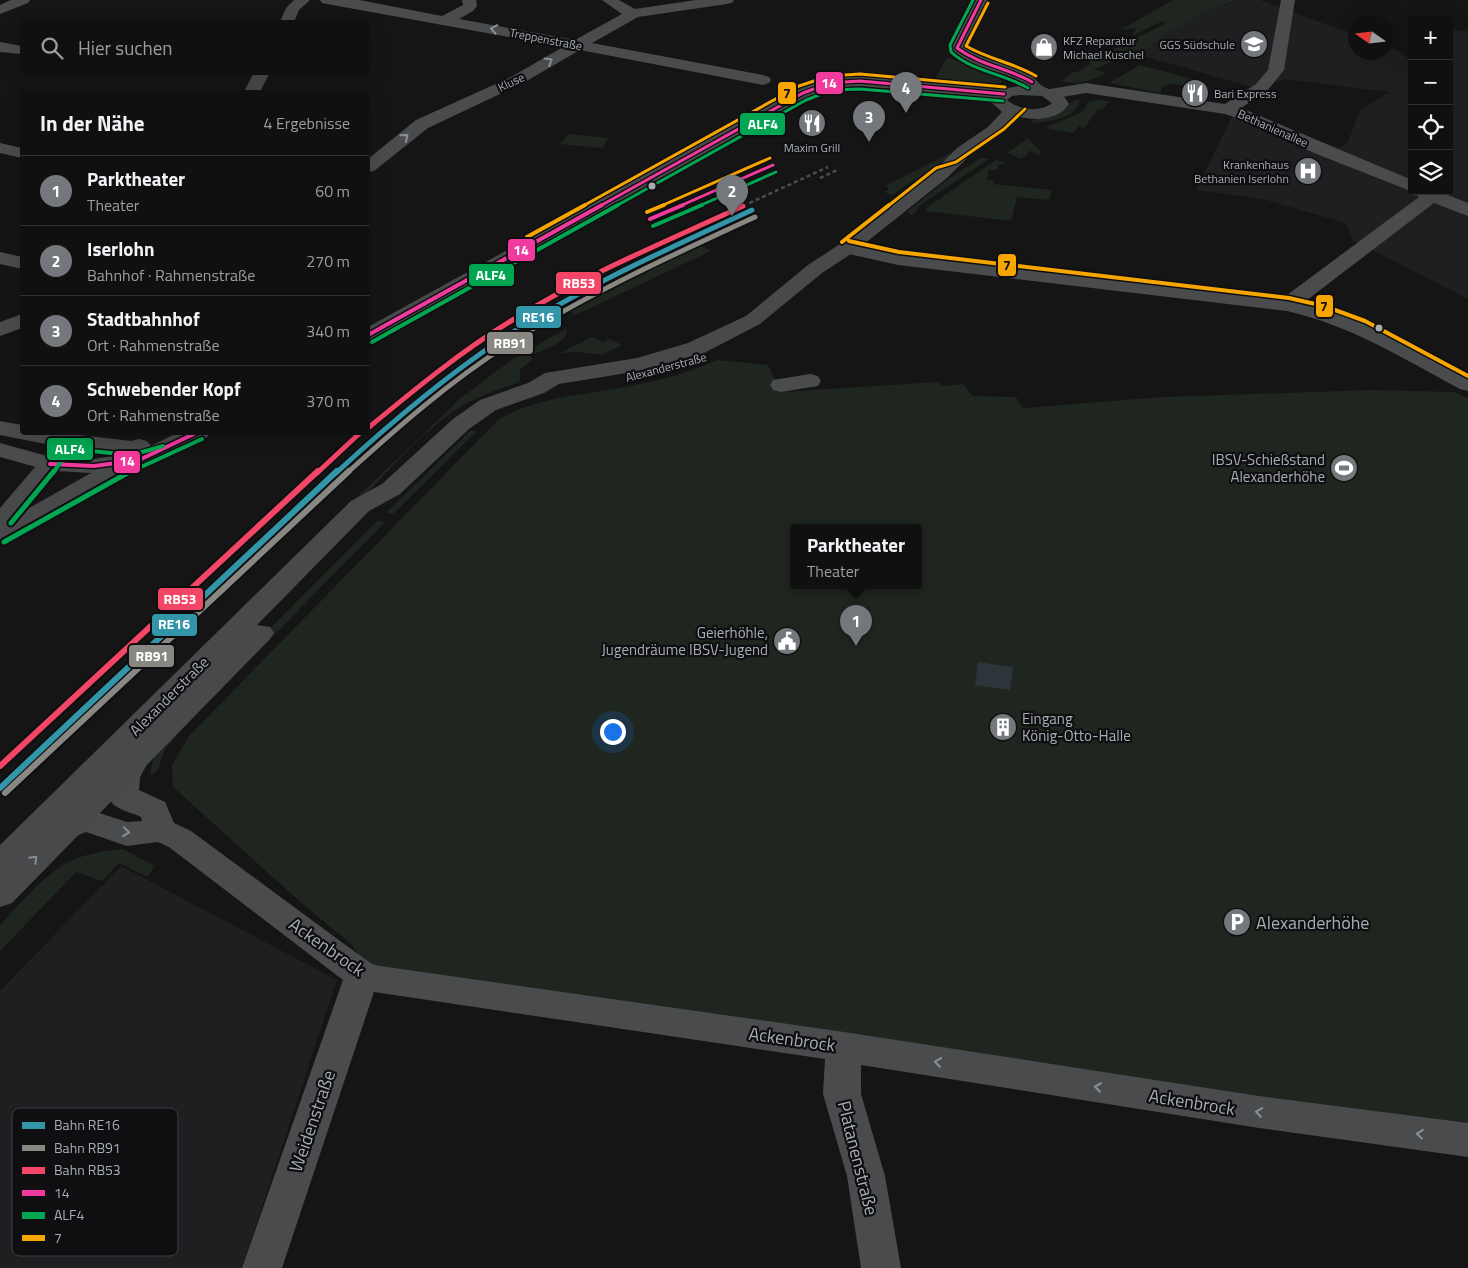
<!DOCTYPE html>
<html lang="de">
<head>
<meta charset="utf-8">
<style>
	body { margin:0; font-family:"Titillium Web",sans-serif; background:#191919; color:#f1f3f6 }
	.controls { position:absolute; right:15px; top:15px; display:grid; overflow:hidden; border-radius:5px; box-shadow:0 5px 20px #0002 }
	.controls button { width:45px; height:45px; display:grid; place-items:center; padding:0; border:0; border-bottom:1px solid #303030; background:#101010; color:#f1f3f6; font:25px sans-serif }
	.compass { position:absolute; left:1348px; top:15px; width:45px; height:45px; border-radius:50%; background:#101010; box-shadow:0 5px 20px #0002; rotate:284deg }
	.you { position:absolute; left:612px; top:731px; width:18px; height:18px; margin:-12px; border:4px solid #fff; border-radius:50%; background:#1a73e8; box-shadow:0 0 0 8px #1a73e833 }
	.badge { display:grid; place-items:center; width:32px; height:32px; border-radius:50%; background:#74787d; color:#fff; font-size:16px; font-weight:700 }
	.pin { position:absolute; translate:-50% -41px; filter:drop-shadow(0 1px 2px #0008) }
	.pin::after { content:''; position:absolute; top:26px; width:18px; height:15px; background:inherit; clip-path:polygon(0 0,100% 0,50% 100%) }
	.popup { position:absolute; left:790px; top:524px; width:132px; height:65px; box-sizing:border-box; display:grid; place-content:center; border-radius:5px; background:#101010; filter:drop-shadow(0 1px 4px #0005); font-size:16px; white-space:nowrap; color:#9c9d9f }
	.popup b { font-size:19px; color:#f1f3f6 }
	.popup::after { content:''; position:absolute; left:50%; top:100%; margin-left:-10px; border:10px solid transparent; border-top-color:#101010 }
	.list { margin:0; padding:0; list-style:none }
	h2 { display:flex; justify-content:space-between; align-items:center; height:65px; margin:0; padding:0 20px; font-size:21px }
	h2 small { font-size:16px; font-weight:400; color:#9c9d9f }
	.list li { display:grid; grid-template-columns:32px 1fr auto; gap:15px; align-items:center; box-sizing:border-box; height:70px; padding:0 20px; border-top:1px solid #303030 }
	.list b { display:block; font-size:19px; white-space:nowrap }
	.list p { margin:0; font-size:16px; white-space:nowrap; color:#9c9d9f }
	.list em { font-size:16px; font-style:normal; color:#9c9d9f }
	.icon { flex:none; width:28px; height:28px; fill:none; stroke:currentColor; stroke-width:2; stroke-linecap:round; stroke-linejoin:round }
	.map { position:relative; flex:none; width:1468px; height:1268px; overflow:hidden }
	.search { position:absolute; background:#101010; box-shadow:0 5px 20px #0002; left:20px; top:20px; width:350px; height:55px; display:flex; align-items:center; gap:12px; box-sizing:border-box; padding:0 18px; border-radius:5px; color:#9c9d9f; font-size:19px }
	.panel { position:absolute; background:#101010; box-shadow:0 5px 20px #0002; left:20px; top:90px; width:350px; height:345px; border-radius:5px }
	.map>svg:first-child { display:block }
</style>
</head>
<body>
<div class="map">
<svg width="1468" height="1268" viewBox="0 0 1468 1268">
	<rect width="100%" height="100%" fill="#151515"/>
	<!-- built -->
	<path fill="#1f1f21" d="M1238,0h22l95,35 1,17h30v-6l14,6 8,6 4,-1v134h37v-161l19,1v268l-116,-59 -6,-17 -84,-24 -66,-9 36,-73h20l82,35 14,-10 12,-32 29,-18 -105,-13 -25,10 -119,-34 24,-20 45,-24z
		M121,866l216,114 -95,288h-242v-277z"/>
	<!-- green -->
	<path fill="#1f251f" fill-rule="evenodd" d="M1173,0h63l-27,11 -45,24 -24,20 -13,6 -9,-2 -23,10 11,4c-17,8 -27,13 -45,8l12,-9h4l14,-8 -2,-2 7,-4 72,-36h-7l-29,14 4,-8 -16,2z
		M947,57l50,20 5,4 -1,2c-15,7 -49,-1 -66,-3z
		M1140,65l52,14 -5,7 -14,-2 -10,2 -3,7 -51,-10z
		M1080,99c-3,21 -33,23 -50,24 9,-9 23,-8 34,-14 6,-4 7,-9 16,-10z
		M1096,100l14,1 -8,8h-4l-14,19 -5,-2 -5,7 -30,-5 34,-14 6,-4 4,-8z
		M568,134l41,4 -7,10 -42,-4z
		M1028,138l12,13v5l-8,-5 -5,1 1,3 -7,4 -14,-6z
		M969,144l-77,51 -8,-3 5,-2 -3,-5z
		M980,158l9,1 -70,47 -6,10 -6,-4 36,-29z
		M996,160l10,3 -7,2 -2,5h-8l-2,10 7,1 -1,3 59,6 -3,10 -32,-3 -6,24 -86,-10 4,-5z
		M698,244l13,7 -148,70 12,-7 -7,-3 80,-43z
		M567,328c2,16 -25,21 -37,28l3,3 -13,11v10l-3,3c-24,8 -49,17 -70,33 -34,25 -62,59 -92,89l-3,-3 109,-104 49,-37z
		M592,337l11,5 6,-3 13,6 -20,10 -23,-3 -19,1z
		M717,360l51,5 13,27 157,-10 5,4 20,-2 10,12 43,1 7,11 140,-11 210,-7 81,2 14,6v734l-1102,-163 -14,-24 -54,-45 -125,-113 -1,-22 17,-29 309,-316c34,-20 71,-24 109,-30 37,-6 76,-14 110,-30zM794,527h124v58h-124z
		M471,430l6,1 -84,83 -7,-1z
		M377,521l8,1 -204,208 -17,21 -6,19 -7,6c-1,-21 13,-37 25,-53z
		M123,849l32,17 -8,11 -28,-14 -17,18 -26,-9 -76,79v-26c18,-19 49,-56 73,-65 16,-7 33,-9 50,-11z"/>
	<!-- water -->
	<path fill="#2c363a" d="M978,662l35,5 -3,23 -35,-5z"/>
	<g fill="none" stroke-linecap="round" stroke-linejoin="round">
		<!-- street -->
		<path fill="#494b4d" fill-rule="evenodd" d="M11,0h19l-2,3 -28,11v-9z
			M320,0h39l83,16 21,-11 -1,-5h14l1,6 -4,5 -14,8 116,21 47,-26 -20,-14h17l16,9 61,-9h38l-2,3 -5,1 -89,13 -46,26 171,32 6,2 2,3 -2,3 -6,2 -183,-35 -57,33 -95,45 -54,43 -6,1v-13l48,-39 95,-43 52,-30 -236,-43 -5,-1z
			M1281,0h14l-11,70 -17,21 -26,17 171,72v11h26l30,12v13l-34,-13 -131,100c60,14 111,44 165,72v16l-8,-2c-58,-31 -108,-63 -173,-78l-389,-46 -58,-13 -3,-4 3,-4 7,-2 51,11 385,45 136,-101 -6,-5 -99,-39 -68,-32 -21,-7 -139,-21 -36,6 -6,-2 -2,-3 2,-3 6,-2 36,-6 139,21 31,-20 12,-14z
			M0,42l22,4v8l-22,-2z
			M0,143l22,5v10l-22,-5z
			M0,252l22,5v12l-22,-5z
			M22,314v14l-22,8v-14z
			M810,374l8,2 3,5 -3,5 -37,6 -8,-2 -3,-5 3,-5z
			M0,421l22,4v7h37l15,4 4,5 -4,5 -8,2 -66,-13z
			M0,443l58,16 4,5 -4,5 -8,2 -50,-14z
			M135,748l11,4 4,7 -10,18 -1,13 26,12 9,21 17,8 160,118 21,15 8,2 464,66 415,64 209,27v34l-209,-29 -398,-63v29l24,82 16,92h-40l-14,-92 -24,-82 2,-35 -451,-67 -92,276h-40l101,-288 -174,-133 -11,-5 -31,4 -41,-14 -22,9 -11,-4 -5,-8 5,-8 31,-13 43,14 15,-1 -1,-4c-8,-4 -23,-7 -29,-14 -13,-13 5,-40 12,-51z"/>
		<!-- secondary -->
		<path fill="#48494b" fill-rule="evenodd" d="M294,0h16l-11,10 -5,12h-14l6,-14z
			M974,0h14l-23,47c16,14 40,14 59,23 8,4 14,14 20,17 12,5 19,5 25,17 -11,17 -35,17 -53,12l-16,19 -31,21 -22,22 -93,74 -32,21 -62,51 -56,29 -65,18 -80,13 -15,9 -48,17 -27,19 -69,65 -31,17 -112,114 13,2 4,6 -4,6 -258,264 -12,4v-62l351,-344 31,-17 71,-65 27,-19 48,-17 17,-10 92,-15 51,-15 58,-27 62,-51 32,-21 95,-74 22,-22 31,-21 14,-15 -11,-10 1,-4 -132,-12 -28,2 -23,8 -433,244 -8,1v-14l429,-237 33,-12 30,-2 141,13 24,-4c-22,-18 -59,-13 -76,-37zM1021,95l21,1 10,7c-12,10 -33,7 -45,-3l5,-4z
			M254,72h16l-10,20h-16z
			M59,432h23l-2,3 51,6 8,-2 8,2 4,5 28,-14h31l-3,5 -104,49 -94,54 -9,3v-35l41,-48zM72,449l54,5 -32,5 -28,-1zM56,471l35,2 -67,38z"/>
		<!-- rail-far1 -->
		<path stroke="#4a4c4e" stroke-width="2.5" stroke-dasharray="4 3" stroke-linecap="butt" d="M820,178l17,-8
			M743,206l85,-39"/>
		<!-- rail -->
		<path stroke="#4a4c4e" stroke-width="3" stroke-dasharray="5 4" stroke-linecap="butt" d="M743,206l3,-1"/>
		<!-- bus-1-far1 casing -->
		<g stroke="#0f0f11" stroke-width="5.5">
			<path id="bus-1-far1" d="M981,0l-24,48c23,17 51,20 75,34
				M600,206l203,-113 27,-10 30,-2 144,13
				M680,206l93,-41"/>
		</g>
		<!-- bus-1 casing -->
		<g stroke="#0f0f11" stroke-width="7">
			<path id="bus-1" d="M650,219l33,-14
				M368,335l234,-130
				M50,464l44,2 45,-6 59,-28"/>
		</g>
		<!-- bus-2-far2 casing -->
		<g stroke="#0f0f11" stroke-width="5.5">
			<path id="bus-2-far2" d="M973,0l-23,45 1,7c22,20 52,21 77,36
				M616,206l190,-106 26,-10 28,-1 143,12
				M699,206l77,-34"/>
		</g>
		<!-- bus-2-far1 casing -->
		<g stroke="#0f0f11" stroke-width="7">
			<path id="bus-2-far1" d="M653,226l49,-21
				M372,342l246,-137
				M53,473l17,-24 62,6 31,-9
				M128,473l74,-34"/>
		</g>
		<!-- bus-2 casing -->
		<g stroke="#0f0f11" stroke-width="9">
			<path id="bus-2" d="M11,523l43,-52
				M4,542l127,-71"/>
		</g>
		<!-- bus-3-far1 casing -->
		<g stroke="#0f0f11" stroke-width="5.5">
			<path id="bus-3-far1" d="M988,3l-22,43c22,13 48,17 70,30
				M583,206l216,-120 30,-10 31,-2 145,13
				M661,206l109,-48
				M888,206l48,-38 20,-6 48,-33 21,-20"/>
		</g>
		<!-- bus-3 casing -->
		<g stroke="#0f0f11" stroke-width="7">
			<path id="bus-3" d="M647,212l17,-7
				M527,237l58,-32
				M849,241l50,11 390,46 35,8 41,15 103,55
				M842,242l47,-37"/>
		</g>
		<!-- bus-1-far1 -->
		<use href="#bus-1-far1" stroke="#f13a9d" stroke-width="3"/>
		<!-- bus-1 -->
		<use href="#bus-1" stroke="#f13a9d" stroke-width="4"/>
		<!-- bus-2-far2 -->
		<use href="#bus-2-far2" stroke="#00a651" stroke-width="3"/>
		<!-- bus-2-far1 -->
		<use href="#bus-2-far1" stroke="#00a651" stroke-width="4"/>
		<!-- bus-2 -->
		<use href="#bus-2" stroke="#00a651" stroke-width="5"/>
		<!-- bus-3-far1 -->
		<use href="#bus-3-far1" stroke="#f7a600" stroke-width="3"/>
		<!-- bus-3 -->
		<use href="#bus-3" stroke="#f7a600" stroke-width="4"/>
		<!-- rail-1-far1 casing -->
		<g stroke="#0f0f11" stroke-width="8">
			<path id="rail-1-far1" d="M336,473c52,-48 107,-95 166,-134 79,-51 165,-90 250,-129"/>
		</g>
		<!-- rail-1 casing -->
		<g stroke="#0f0f11" stroke-width="10">
			<path id="rail-1" d="M0,788l337,-317"/>
		</g>
		<!-- rail-2-far1 casing -->
		<g stroke="#0f0f11" stroke-width="8">
			<path id="rail-2-far1" d="M347,473c51,-46 102,-91 160,-128 78,-50 163,-89 248,-128"/>
		</g>
		<!-- rail-2 casing -->
		<g stroke="#0f0f11" stroke-width="10">
			<path id="rail-2" d="M5,793l344,-322"/>
		</g>
		<!-- rail-3-far1 casing -->
		<g stroke="#0f0f11" stroke-width="8">
			<path id="rail-3-far1" d="M368,428c46,-38 92,-76 143,-107 73,-46 154,-79 232,-115
				M317,473l44,-41"/>
		</g>
		<!-- rail-3 casing -->
		<g stroke="#0f0f11" stroke-width="10">
			<path id="rail-3" d="M0,766l318,-295"/>
		</g>
		<!-- rail-1-far1 -->
		<use href="#rail-1-far1" stroke="#3395a8" stroke-width="5"/>
		<!-- rail-1 -->
		<use href="#rail-1" stroke="#3395a8" stroke-width="6"/>
		<!-- rail-2-far1 -->
		<use href="#rail-2-far1" stroke="#898781" stroke-width="5"/>
		<!-- rail-2 -->
		<use href="#rail-2" stroke="#898781" stroke-width="6"/>
		<!-- rail-3-far1 -->
		<use href="#rail-3-far1" stroke="#f34667" stroke-width="5"/>
		<!-- rail-3 -->
		<use href="#rail-3" stroke="#f34667" stroke-width="6"/>
	</g>
	<!-- one-way arrows -->
	<defs><path id="oneway-chevron" d="M-2-3.5L2.5 0L-2 3.5" fill="none" stroke-width="1.6" stroke-linecap="round" stroke-linejoin="round" transform="scale(1.25)"/></defs>
	<g stroke="#8b9096">
		<use href="#oneway-chevron" transform="translate(494 29) rotate(-169)"/>
		<use href="#oneway-chevron" transform="translate(549 61) rotate(-31)"/>
		<use href="#oneway-chevron" transform="translate(405 137) rotate(-39)"/>
		<use href="#oneway-chevron" transform="translate(126 832) rotate(6)"/>
		<use href="#oneway-chevron" transform="translate(938 1062) rotate(-171)"/>
		<use href="#oneway-chevron" transform="translate(1098 1087) rotate(-172)"/>
		<use href="#oneway-chevron" transform="translate(1259 1112) rotate(-171)"/>
		<use href="#oneway-chevron" transform="translate(1420 1134) rotate(-174)"/>
	</g>
	<use stroke="#8a8f95" href="#oneway-chevron" transform="translate(34 859) rotate(-45)"/>
	<!-- icons -->
	<defs>
		<g id="school-disc" transform="scale(1.4375)"><circle r="9.5" fill="#74787d" stroke="#0f0f11"/><path d="M0-5L7-2L0 1L-7-2ZM-4 1L0 2.5L4 1V4Q0 6-4 4Z" fill="#fff"/></g>
		<g id="shop-disc" transform="scale(1.4375)"><circle r="9.5" fill="#74787d" stroke="#0f0f11"/><path d="M-5-2.5h2.3a2.7 3.5 0 0 1 5.4 0H5L5.5 6h-11ZM-1.5-2.5h3a1.5 2.3 0 0 0-3 0Z" fill="#fff"/></g>
		<g id="restaurant-disc" transform="scale(1.4375)"><circle r="9.5" fill="#74787d" stroke="#0f0f11"/><path d="M-5-6h1v4h1v-4h1v4h1v-4h1v5L-1.5 .5V6h-2V.5L-5-1ZM5-6V6H3V1.5H1.5Q1.5-4 5-6Z" fill="#fff"/></g>
		<g id="hospital-disc" transform="scale(1.4375)"><circle r="9.5" fill="#74787d" stroke="#0f0f11"/><path d="M-5-5h3v3.5h4V-5h3V5h-3V1.5h-4V5h-3Z" fill="#fff"/></g>
		<g id="stadium-disc" transform="scale(1.4375)"><circle r="9.5" fill="#74787d" stroke="#0f0f11"/><path d="M0-5a6.5 5 0 1 0 0 10a6.5 5 0 1 0 0-10ZM-3.5-1.8h7v3.6h-7Z" fill="#fff"/></g>
		<g id="civic-disc" transform="scale(1.4375)"><circle r="9.5" fill="#74787d" stroke="#0f0f11"/><path d="M-.6-6.5H3V-4.5H.6V-3L4-1V1h2V6H-6V1h2V-1L-.6-3ZM-1.2 2.5V6h2.4V2.5Z" fill="#fff"/></g>
		<g id="building-disc" transform="scale(1.4375)"><circle r="9.5" fill="#74787d" stroke="#0f0f11"/><path d="M-4-6H4V6H1V3H-1V6H-4ZM-2.5-4.3h1.7v1.8h-1.7ZM.8-4.3h1.7v1.8H.8ZM-2.5-1h1.7V.8h-1.7ZM.8-1h1.7V.8H.8Z" fill="#fff"/></g>
		<g id="parking-disc" transform="scale(1.4375)"><circle r="9.5" fill="#74787d" stroke="#0f0f11"/><path d="M-3.5-5.5H1a3.5 3.5 0 0 1 0 7H-1V5.5H-3.5ZM-1-3.4V-.6H.8a1.4 1.4 0 0 0 0-2.8Z" fill="#fff"/></g>
	</defs>
	<g fill-rule="evenodd">
		<use href="#school-disc" x="1254" y="44"/>
		<use href="#shop-disc" x="1044" y="47"/>
		<use href="#restaurant-disc" x="1195" y="93"/>
		<use href="#restaurant-disc" x="812" y="123"/>
		<use href="#hospital-disc" x="1308" y="171"/>
		<use href="#stadium-disc" x="1344" y="468"/>
		<use href="#civic-disc" x="787" y="641"/>
		<use href="#building-disc" x="1003" y="727"/>
		<use href="#parking-disc" x="1237" y="922"/>
	</g>
	<!-- markers -->
	<g fill="#a7adb5" stroke="#0f0f11" stroke-width="2">
		<circle cx="652" cy="186" r="4.5"/>
		<circle cx="1379" cy="328" r="4.5"/>
	</g>
	<g text-anchor="middle" dominant-baseline="central" stroke-width="4.5" stroke-linejoin="round" paint-order="stroke">
		<!-- far-street labels -->
		<g font-size="12" fill="#a7adb5" stroke="#0f0f11">
			<text transform="translate(546 39) rotate(11)">Treppenstraße</text>
			<text transform="translate(511 82) rotate(-26)">Kluse</text>
			<text transform="translate(1273 128) rotate(24)">Bethanienallee</text>
			<text transform="translate(666 367) rotate(-15)">Alexanderstraße</text>
		</g>
		<!-- far-poi labels -->
		<g font-size="12" fill="#a7adb5" stroke="#0f0f11" text-anchor="start">
			<text x="1063" y="40">KFZ Reparatur<tspan x="1063" dy="14">Michael Kuschel</tspan></text>
			<text x="1235" y="44" text-anchor="end">GGS Südschule</text>
			<text x="1214" y="93">Bari Express</text>
			<text x="812" y="147" text-anchor="middle">Maxim Grill</text>
			<text x="1289" y="164" text-anchor="end">Krankenhaus<tspan x="1289" dy="14">Bethanien Iserlohn</tspan></text>
		</g>
		<!-- poi labels -->
		<g font-size="15" fill="#a7adb5" stroke="#0f0f11" text-anchor="end">
			<text x="1325" y="459">IBSV-Schießstand<tspan x="1325" dy="17">Alexanderhöhe</tspan></text>
			<text x="768" y="632">Geierhöhle,<tspan x="768" dy="17">Jugendräume IBSV-Jugend</tspan></text>
			<text x="1022" y="718" text-anchor="start">Eingang<tspan x="1022" dy="17">König-Otto-Halle</tspan></text>
		</g>
		<!-- street labels -->
		<g font-size="15" fill="#a7adb5" stroke="#0f0f11">
			<text transform="translate(169 696) rotate(-45)">Alexanderstraße</text>
		</g>
		<!-- near-poi labels -->
		<g font-size="18" fill="#a7adb5" stroke="#0f0f11" text-anchor="start">
			<text x="1256" y="922">Alexanderhöhe</text>
		</g>
		<!-- near-street labels -->
		<g font-size="18" fill="#a7adb5" stroke="#0f0f11">
			<text transform="translate(327 947) rotate(35)">Ackenbrock</text>
			<text transform="translate(792 1039) rotate(8)">Ackenbrock</text>
			<text transform="translate(1192 1102) rotate(9)">Ackenbrock</text>
			<text transform="translate(312 1121) rotate(-71)">Weidenstraße</text>
			<text transform="translate(858 1158) rotate(76)">Platanenstraße</text>
		</g>
	</g>
	<!-- legend -->
	<rect x="12" y="1108" width="166" height="148" rx="8" fill="#0f0f11" stroke="#3d3e42" stroke-width="1"/>
	<rect x="22" y="1122" width="23" height="7" fill="#3395a8"/>
	<rect x="22" y="1145" width="23" height="6" fill="#898781"/>
	<rect x="22" y="1167" width="23" height="7" fill="#f34667"/>
	<rect x="22" y="1190" width="23" height="6" fill="#f13a9d"/>
	<rect x="22" y="1212" width="23" height="7" fill="#00a651"/>
	<rect x="22" y="1235" width="23" height="6" fill="#f7a600"/>
	<g font-size="14" fill="#a7adb5">
		<text x="54" y="1130">Bahn RE16</text>
		<text x="54" y="1153">Bahn RB91</text>
		<text x="54" y="1175">Bahn RB53</text>
		<text x="54" y="1198">14</text>
		<text x="54" y="1220">ALF4</text>
		<text x="54" y="1243">7</text>
	</g>
	<g stroke="#0f0f11" stroke-width="2">
		<rect x="815" y="71" width="29" height="24" rx="5" fill="#f13a9d"/>
		<rect x="777" y="81" width="20" height="24" rx="5" fill="#f7a600"/>
		<rect x="739" y="112" width="47" height="24" rx="5" fill="#00a651"/>
		<rect x="507" y="238" width="29" height="24" rx="5" fill="#f13a9d"/>
		<rect x="997" y="253" width="20" height="24" rx="5" fill="#f7a600"/>
		<rect x="468" y="263" width="47" height="24" rx="5" fill="#00a651"/>
		<rect x="555" y="271" width="47" height="24" rx="5" fill="#f34667"/>
		<rect x="1315" y="294" width="19" height="24" rx="5" fill="#f7a600"/>
		<rect x="515" y="305" width="47" height="24" rx="5" fill="#3395a8"/>
		<rect x="486" y="331" width="48" height="24" rx="5" fill="#898781"/>
		<rect x="46" y="437" width="48" height="24" rx="5" fill="#00a651"/>
		<rect x="113" y="450" width="28" height="24" rx="5" fill="#f13a9d"/>
		<rect x="157" y="587" width="47" height="24" rx="5" fill="#f34667"/>
		<rect x="151" y="613" width="47" height="24" rx="5" fill="#3395a8"/>
		<rect x="128" y="644" width="47" height="24" rx="5" fill="#898781"/>
	</g>
	<g font-size="14" text-anchor="middle" font-weight="bold" fill="#fff">
		<text x="829" y="88">14</text>
		<text x="763" y="129">ALF4</text>
		<text x="521" y="255">14</text>
		<text x="491" y="280">ALF4</text>
		<text x="579" y="288">RB53</text>
		<text x="538" y="322">RE16</text>
		<text x="510" y="348">RB91</text>
		<text x="70" y="454">ALF4</text>
		<text x="127" y="466">14</text>
		<text x="180" y="604">RB53</text>
		<text x="174" y="629">RE16</text>
		<text x="152" y="661">RB91</text>
	</g>
	<g font-size="14" text-anchor="middle" font-weight="bold" fill="#111">
		<text x="787" y="98">7</text>
		<text x="1007" y="270">7</text>
		<text x="1324" y="311">7</text>
	</g>
</svg>
<div class="controls">
<button>+</button>
<button>−</button>
<button><svg class="icon" aria-label="locate" viewBox="0 0 24 24"><circle cx="12" cy="12" r="6"/><path d="M12 2v4M12 18v4M2 12h4M18 12h4"/></svg></button>
<button><svg class="icon" aria-label="layers" viewBox="0 0 24 24"><path d="M12 4l9 5-9 5-9-5zM3 14l9 5 9-5"/></svg></button>
</div>
<svg class="compass" viewBox="-18 -18 36 36"><path d="M0-13l5 13h-10z" fill="#e53935"/><path d="M0 13l5-13h-10z" fill="#9c9d9f"/></svg>
<div class="you"></div>
<div class="pin badge" style="left:856px;top:646px">1</div>
<div class="popup"><b>Parktheater</b>Theater</div>
<div class="pin badge" style="left:732px;top:216px">2</div>
<div class="pin badge" style="left:869px;top:142px">3</div>
<div class="pin badge" style="left:906px;top:113px">4</div>
<div class="search"><svg class="icon" aria-label="search" viewBox="0 0 24 24"><circle cx="10" cy="10" r="6"/><path d="M15 15l6 6"/></svg>Hier suchen</div>
<section class="panel">
<h2>In der Nähe<small>4 Ergebnisse</small></h2>
<ul class="list">
<li><span class="badge">1</span><div><b>Parktheater</b><p>Theater</p></div><em>60 m</em></li>
<li><span class="badge">2</span><div><b>Iserlohn</b><p>Bahnhof · Rahmenstraße</p></div><em>270 m</em></li>
<li><span class="badge">3</span><div><b>Stadtbahnhof</b><p>Ort · Rahmenstraße</p></div><em>340 m</em></li>
<li><span class="badge">4</span><div><b>Schwebender Kopf</b><p>Ort · Rahmenstraße</p></div><em>370 m</em></li>
</ul>
</section>
</div>
</body>
</html>
